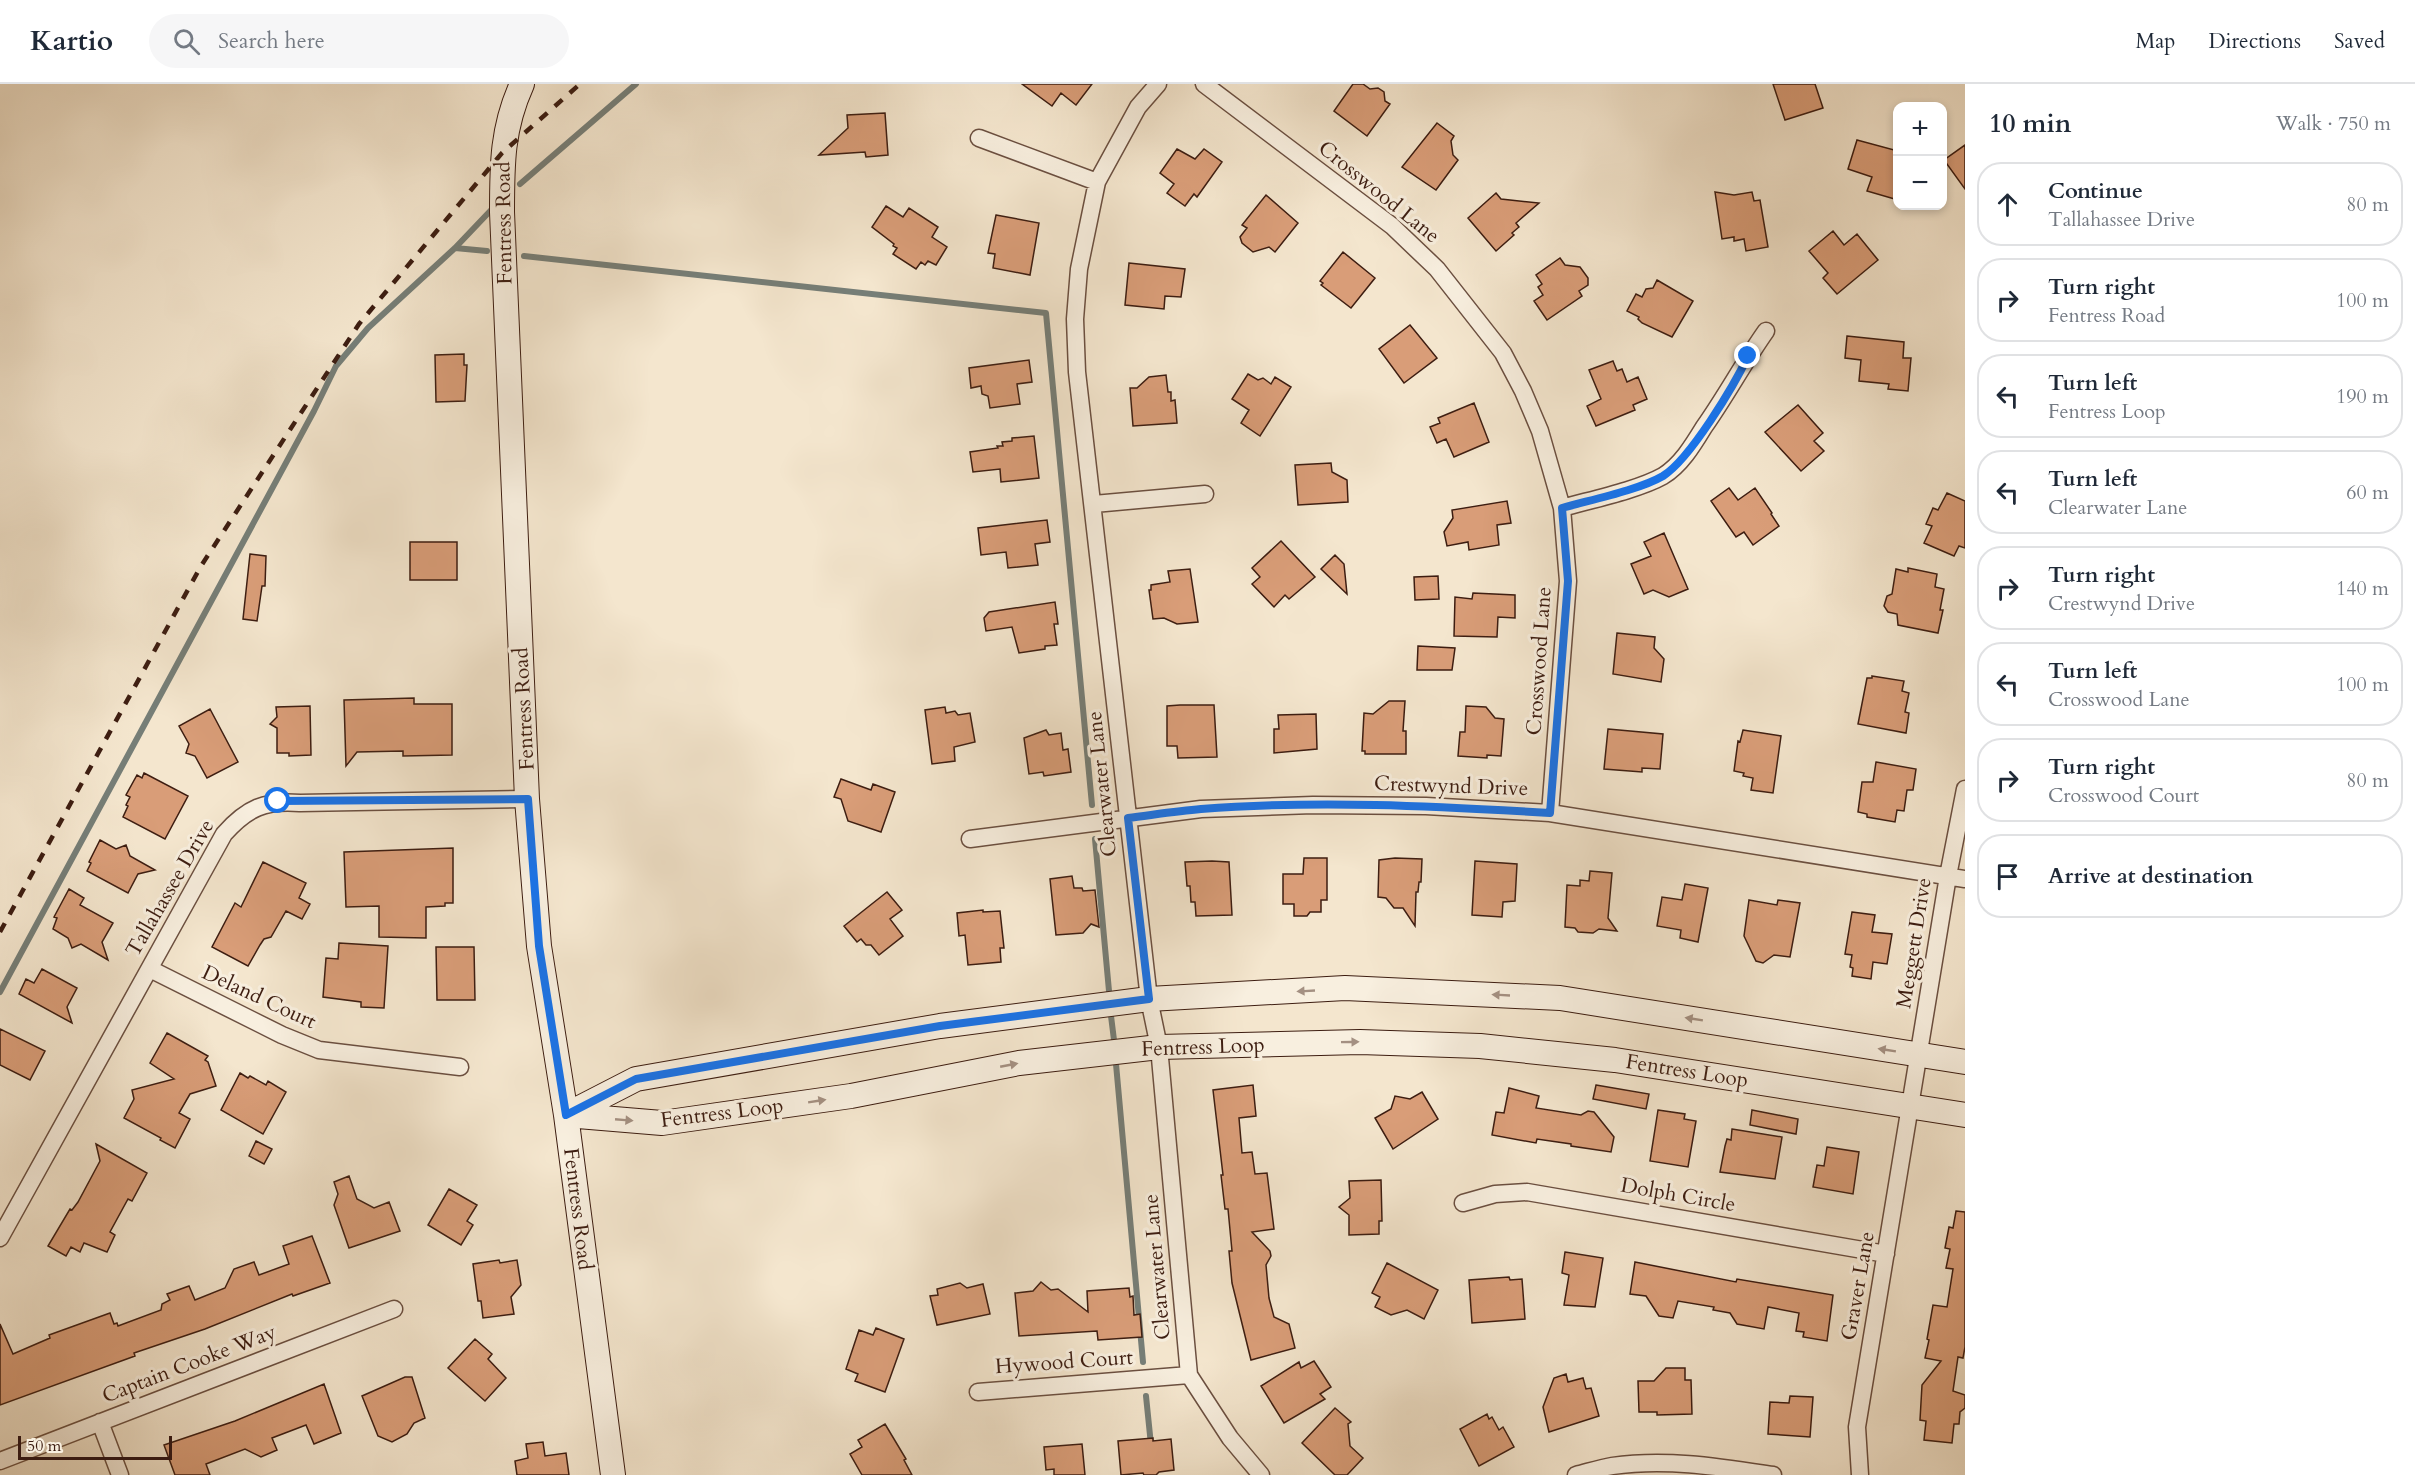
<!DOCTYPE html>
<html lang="en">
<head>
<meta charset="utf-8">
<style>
	body { margin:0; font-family:Cardo,serif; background:#f6f6f7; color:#1f2937 }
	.controls { position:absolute; right:18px; top:18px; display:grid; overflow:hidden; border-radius:12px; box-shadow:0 3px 9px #0003 }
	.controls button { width:54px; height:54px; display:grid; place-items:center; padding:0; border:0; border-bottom:2px solid #e0e1e3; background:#fff; color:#1f2937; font:30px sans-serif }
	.scale { position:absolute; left:18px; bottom:15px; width:154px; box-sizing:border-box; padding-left:6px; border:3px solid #3d1d11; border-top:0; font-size:16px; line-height:21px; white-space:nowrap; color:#3d1d11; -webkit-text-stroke:4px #f8efdf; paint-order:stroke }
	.stop { position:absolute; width:18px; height:18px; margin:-14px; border:4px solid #1a73e8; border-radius:50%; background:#fff }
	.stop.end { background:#1a73e8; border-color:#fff; box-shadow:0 2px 6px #0008 }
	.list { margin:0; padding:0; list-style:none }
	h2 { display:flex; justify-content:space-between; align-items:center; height:78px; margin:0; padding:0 24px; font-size:26px }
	h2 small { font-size:20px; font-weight:400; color:#747a83 }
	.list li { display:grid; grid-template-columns:39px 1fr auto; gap:18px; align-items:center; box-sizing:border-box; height:84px; margin:0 12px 12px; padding:0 12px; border:2px solid #e0e1e3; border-radius:24px }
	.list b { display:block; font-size:22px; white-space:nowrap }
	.list p { margin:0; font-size:20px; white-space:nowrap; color:#747a83 }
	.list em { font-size:20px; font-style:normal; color:#747a83 }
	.icon { flex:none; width:33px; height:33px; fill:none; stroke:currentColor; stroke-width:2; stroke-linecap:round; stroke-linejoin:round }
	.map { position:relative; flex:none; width:1965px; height:1391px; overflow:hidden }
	header { display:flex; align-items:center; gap:36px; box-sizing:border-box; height:84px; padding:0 30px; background:#fff; border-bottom:2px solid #e0e1e3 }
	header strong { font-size:28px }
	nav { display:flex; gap:33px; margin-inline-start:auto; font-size:21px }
	.search { width:420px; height:54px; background:#f6f6f7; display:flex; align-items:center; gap:15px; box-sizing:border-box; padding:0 21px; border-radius:33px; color:#747a83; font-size:22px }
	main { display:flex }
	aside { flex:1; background:#fff }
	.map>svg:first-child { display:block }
</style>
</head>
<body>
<header>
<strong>Kartio</strong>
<div class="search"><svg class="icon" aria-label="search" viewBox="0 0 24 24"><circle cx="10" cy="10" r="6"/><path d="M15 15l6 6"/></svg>Search here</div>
<nav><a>Map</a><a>Directions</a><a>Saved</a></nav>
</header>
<main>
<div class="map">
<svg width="1965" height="1391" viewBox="0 0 1965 1391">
	<rect width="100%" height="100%" fill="#f4e6ce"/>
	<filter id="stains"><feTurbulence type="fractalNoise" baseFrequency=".00333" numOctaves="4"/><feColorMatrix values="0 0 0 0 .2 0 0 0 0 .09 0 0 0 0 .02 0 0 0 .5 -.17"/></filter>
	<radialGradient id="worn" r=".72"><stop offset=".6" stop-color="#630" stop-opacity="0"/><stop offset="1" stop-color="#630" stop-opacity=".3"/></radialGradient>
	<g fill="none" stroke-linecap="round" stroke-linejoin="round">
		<!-- stream -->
		<path stroke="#767e77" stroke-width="6" d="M520,100l116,-100
			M455,164l32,3
			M524,172l522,57 46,492
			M1095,755l14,152
			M0,908l314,-581 22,-45 32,-38 87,-80 39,-41
			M1111,932l3,24
			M1116,980l27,298
			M1146,1312l5,49"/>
	</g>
	<!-- building -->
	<path fill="#d99d78" stroke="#3d1d11" stroke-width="1.5" d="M1022,0h70l-16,21 -15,-12 -9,13z
		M1353,0h10l7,5 8,-1 6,4 1,9 5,3 -23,32 -33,-25z
		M1773,0h42l8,24 -38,12z
		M885,29l3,42 -22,2 -1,-5 -46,3 29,-27 -1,-13z
		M1437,39l17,13 -3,5 2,14 5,5 -22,30 -34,-23z
		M1857,56l41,11v49l-31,-9 5,-14 -24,-8z
		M1965,61v44l-21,-29z
		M1177,65l18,10 9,-10 18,13 -25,35 -3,-3 -9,12 -18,-13 7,-9 -14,-11z
		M1715,108l19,3 18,-3 2,9 6,-1 8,47 -22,4 -2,-12 -10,2v-4l-12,2z
		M1496,109l5,6 38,4 -23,20 3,4 -7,6 2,2 -18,16 -28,-33z
		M1266,111l32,28 -23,29 -6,-5 -16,5 -11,-9 -2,-6 7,-9 -5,-3z
		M886,122l17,11 6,-9 29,19 -6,10 15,10 -11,18 -8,-4 -3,4 -4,-3 -5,7 -23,-15 4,-6 -4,-2 1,-2 -22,-17z
		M996,131l43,8 -9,52 -37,-7 2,-14 -7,-1z
		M1833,147l11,14 13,-11 21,26 -41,34 -14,-16 5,-5 -19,-22z
		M1343,168l32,26 -24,30 -30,-23 2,-2 -3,-2z
		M1560,174l5,7 15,2 8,11v7l-9,6 3,5 -35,24 -13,-19 9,-6 -5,-8 4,-3 -6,-9z
		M1129,179l56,6 -4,28 -16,-1 -1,13 -39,-4z
		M1657,196l36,21 -21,36 -30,-14 -4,-4 1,-2 -12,-6 9,-17 6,3 4,-8 7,-1z
		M1410,241l27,33 -33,25 -25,-34z
		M1847,252l57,6 -1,16h8l-3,33 -20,-2 1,-5 -30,-3 2,-21 -16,-2z
		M464,270v11h3l-2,36 -29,1 -1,-47z
		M1029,276l3,22 -15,2 3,20 -30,4 -2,-12 -6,-2 -1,-8 -10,2 -2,-20z
		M1613,277l4,10 5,-2 5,13 11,-5 9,22 -14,6 2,5 -39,16 -9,-20 14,-7 -12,-29z
		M1248,290l10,6 5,-2 8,6 4,-7 16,10 -31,49 -19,-13 8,-13 -17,-11z
		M1166,291l2,17h3v9l4,-1 2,23 -44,3 -3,-38h7l12,-11z
		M1474,319l15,39 -35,15 -8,-18 -9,4 -7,-16 10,-4 -2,-5z
		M1798,321l25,28 -9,8 10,10 -23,20 -36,-39z
		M1034,352l5,42 -38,4 -1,-13 -27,3 -3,-20 28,-4 -1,-2h6l-1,-4 10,-1v-3z
		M1331,379l1,9 15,8 1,22 -50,3 -3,-40z
		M1729,404l9,12 17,-12 17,25 -1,1 8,12 -26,19 -9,-13 -8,5 -25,-36z
		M1947,409l18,8v47l-6,-2 -5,10 -30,-13 8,-17 -6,-2 7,-16 5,2z
		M1507,417l4,22 -14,2 2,20 -30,5 -1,-8 -21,4 -3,-14 9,-14 -1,-8z
		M1047,436l3,22 -15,2 3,21 -30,3 -2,-16 -25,3 -3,-27z
		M1664,449l24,56 -19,8 -16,-7 -9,4 -13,-30 20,-8 -7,-14z
		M1281,457l34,36 -26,22 -4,-4 -11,12 -22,-23 8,-7 -8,-9z
		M410,458h47v38h-47z
		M250,470l16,2 -1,30h-3l-5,35 -14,-2z
		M1335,471l9,9 3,30 -26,-25z
		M1908,484l29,6 -2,13 9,2 -4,21h3l-5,23 -40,-8 -1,-11 -9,-2 -4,-6 3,-10 5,-2 4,-25 12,3z
		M1190,485l8,53 -21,2 -13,-6 -11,1 -4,-29h2v-5l19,-3 -2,-11z
		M1438,492l1,23 -24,1 -1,-23z
		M1473,509l42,2v23l-17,-1 -1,20 -43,-1 1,-39 17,2z
		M1055,518l3,22h-4l3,21 -12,1v3l-26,4 -7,-26 -26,4 -2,-13 5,-6z
		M1617,549l38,4 -1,11 10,11 -3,23 -48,-8z
		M1418,562l37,2 -3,22h-35z
		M1872,592l32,5 -2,10 7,2 -4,19 4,1 -3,20 -48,-9 9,-46h5z
		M414,614v6h38v51l-49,1v-5l-46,1 -11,14 -2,-66z
		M1389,617h16l-2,30h3v23h-41v-3h-3l2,-38 9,1z
		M1180,621h34l3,52 -39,1 -1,-12h-10v-40z
		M310,622l1,49 -22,1v-3h-12v-25l-7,-4 7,-7 -1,-10z
		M1466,622l20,1 9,11 9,1 -3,37 -14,-1v3l-29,-2 2,-24h5z
		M945,623l1,6 9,-2 3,4 12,-2 5,29 -21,5 1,14 -23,3 -7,-54z
		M210,625l28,53 -31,16 -12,-22 -9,-3 3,-9 -10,-18z
		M1316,630l1,35 -43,4v-24h5l-1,-14z
		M1608,645l55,5 -3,35 -18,-1v4l-38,-3z
		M1046,646l3,5 12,-2 2,17 5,-1 3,23 -27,4 -1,-4 -14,2 -5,-36z
		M1743,646l38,6 -8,57 -22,-3 2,-12 -10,-2 1,-3 -10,-2 4,-30 2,1z
		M1876,678l40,7 -3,21h-6l-3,21 -7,-1 -2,12 -28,-5v-3l-9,-2 4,-30h11z
		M144,689l44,23 -23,43 -42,-22 5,-11 -2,-1 4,-8 -4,-2 11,-20 5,3z
		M841,695l30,11 2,-6 22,8 -14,40 -33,-11 -7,-22 -7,-2z
		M100,756l16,9 10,-4 4,11 25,14 -17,4 -10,19 -41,-22 4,-8 -2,-1z
		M453,764v55h-8v3l-19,1v31l-47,-1v-31l-33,1 -2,-55z
		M1304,774h23v42h-6v12h-11l-3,4h-13v-12h-11v-30h20z
		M1395,774l27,1 -1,23h-2l-1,10h-2l-1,34 -12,-18h-9l-8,-10 -8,-1 1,-37z
		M1212,777l17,1 3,53 -36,1 -1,-14h-4l-1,-16h-3l-2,-24z
		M1475,777l42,3 -2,37 -12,1 -1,15 -30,-2z
		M263,778l43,21 -7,15 11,6 -8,15 -16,-8 -15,26 -7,2 -4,6 -12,21 -36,-19 23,-44 6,4z
		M1590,787l22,2 -4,45 9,13 -18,-2 -6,4 -15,-1 -3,-4 -10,-1 2,-42 13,1v-6l9,1z
		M1072,792l2,12h8l1,3 12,-1 4,37 -8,-3 -8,9 -27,2 -6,-56z
		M1685,800l23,4 -10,54 -18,-4 1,-8 -24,-4 5,-29 20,3z
		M69,805l15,9 -4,7 33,18 -11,19 6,18 -27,-16 -9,4 -4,-10 -15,-9 4,-11 -3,-1z
		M887,808l15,18 -12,9 13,17 -24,19 -8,-10h-5l-5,-6 -4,3 -13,-16z
		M1749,816l28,5 1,-5 22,3 -10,54 -16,-2 -11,8 -7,-2 -12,-25z
		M983,826v2l17,-1 4,37h-4l1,14 -33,3 -3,-30 -6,1 -2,-23z
		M1852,828l23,3 -3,17 20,2 -5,30 -14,-2 -2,17 -19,-3 1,-8 -3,-1 2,-12 -7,-1z
		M339,859l49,3 -4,62 -23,-1v-5l-38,-5 3,-39 12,1z
		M436,863h38l1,53h-38z
		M42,885l35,19 -10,19 5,16 -53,-29 7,-15 8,4z
		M0,945l45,22 -15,29 -30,-15z
		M167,949l41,23 -3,4 3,2 8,24 -26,8 -11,19 11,6 -15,29 -15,-8 1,-2 -37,-20 10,-19 -2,-9 42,-11 -24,-16z
		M240,989l8,5 2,-2 16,9 2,-4 18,11 -23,42 -42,-24z
		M1253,1001l3,31 -17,2 3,35 10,-1 3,22 12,-1 7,56 -22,3 18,19 1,5 -5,9 3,33 5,19 15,7 6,24 -44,12 -19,-77 -3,-32h3l-4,-42h-3l-4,-34h2l-10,-85z
		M1596,1001l53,9 -3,15 -53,-10z
		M1509,1004l30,8 -3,12 45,7 7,-4 6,1 20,25 -3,15 -40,-6v-2l-34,-5 -1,4 -44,-8 4,-23 8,1z
		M1422,1008l16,27 -45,30 -18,-31 16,-9 4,-13 15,3z
		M1658,1026l27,4 -1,5 12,2 -8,46 -38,-6z
		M1752,1026l46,9 -2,15 -46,-9z
		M1732,1045l50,8 -7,42 -55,-7 5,-26 2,-7 4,1z
		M256,1057l16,8 -8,15 -15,-8z
		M96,1060l51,29 -15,28 -4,-2 -18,33 5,3 -8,17 -23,-9 -4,9 -9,-5 -5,9 -18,-10 22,-37 2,1 6,-8 22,-41z
		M1827,1063l32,5 -6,42 -40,-7 4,-22 7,1z
		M349,1092l8,23 17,9 15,-6 11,29 -51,17 -15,-43 4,-11 -4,-12z
		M1381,1096l1,41h-3v13l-30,1v-20l-10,-8 11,-9 -1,-17z
		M449,1105l28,16 -10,16 6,4 -12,20 -33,-20z
		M1956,1127l9,1v135l-2,11 -5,-1 -5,34 12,4v13l-5,4 -1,12h-5l-2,19 -28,-3 2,-19 -6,-1 2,-35 19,-24 -16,-3 4,-18 -2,-1 6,-34 14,2 6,-38 -7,-1 4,-19 -5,-1 4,-21 4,1z
		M312,1152l18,47 -37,13 -1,-2 -87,35 -71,24 1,3 -135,49v-81l13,30 37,-16 -1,-3 61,-22 4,11 3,-1 1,3 43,-16 1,-6 8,-4 -3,-6 22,-8 6,14 30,-12 9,-19 20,-7 5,13 30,-11 -6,-18z
		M1565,1168l38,6 -8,49 -31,-2 5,-30 -7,-2z
		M499,1176l1,3 17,-3 4,25 -10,12 3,17 -31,4 -2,-17h-3l-5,-37z
		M1635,1178l101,20 1,-3 96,16 -6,46 -24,-4 1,-5 -8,-1 3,-18 -31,-6 -4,22 -27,-5 -7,-11 -17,-3 1,-3 -36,-6 -5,17 -14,-2 -13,-20 -16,-2z
		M1387,1179l51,27 -14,29 -17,-9 -16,5 -16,-8 5,-10 -8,-4z
		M1509,1193l1,3 12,-1 3,40 -53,4 -3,-43z
		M1041,1198l10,8 7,-1 30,23 -1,-21 42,-3 1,9 3,-1 1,19 6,-1 2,23 -44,3 -1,-9 -78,5 -4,-43 18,-2z
		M960,1199l7,5 16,-4 7,30 -53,11 -7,-29 8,-1 -1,-6z
		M876,1244l28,11 -19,53 -30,-11 3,-7 -12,-5 13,-39 14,5z
		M475,1255l17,15 -4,5 18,19 -21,23 -37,-33z
		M1314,1277l17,26 -11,7 5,5 -41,24 -23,-37 38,-24 2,6z
		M1666,1284h19v12h6l1,34 -35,1v-3h-18l-1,-31h16z
		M1566,1290l2,8 15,-4 3,11 5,-1 8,28 -50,16 -6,-25 11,-29z
		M405,1293h7l13,41 -11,5 -7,11 -15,8 -14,-6 -16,-40z
		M324,1300l17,49 -27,11 -8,-19 -34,13 5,12 -16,7 -16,-8 -39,15 4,11h-35l-11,-30 71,-24z
		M1790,1312l23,1 -3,40 -42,-3 2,-32 19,1z
		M1335,1324l16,14 -3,2 2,22 13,12 -16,17h-12l-33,-32z
		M1487,1330l2,5 3,-2 7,13 4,-3 11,20 -35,19 -19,-37z
		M885,1340l21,35 -2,1 8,15h-50l-12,-21 12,-7 -4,-7z
		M1153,1354v3l18,-2 3,31 -15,2 -3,3h-12l-1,-2 -22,2 -3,-34z
		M543,1358l2,14 21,-3 3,22h-52l-2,-14 13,-3 -2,-14z
		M1082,1360l3,31h-31v-6l-8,1 -2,-23z"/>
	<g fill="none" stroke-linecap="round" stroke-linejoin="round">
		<!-- street casing -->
		<g stroke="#6b4f40" stroke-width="19">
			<path id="street" d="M1158,0l-20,23 -41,75 -18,87 -4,50 2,53 72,627 10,48 30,328 41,63 31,37
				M1204,0l188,142 45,43 66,84 20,38 17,40 22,77 6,73 -18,232
				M979,54l118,44
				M1094,420l111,-10
				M1562,424c28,-8 76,-18 101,-32 18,-11 30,-31 41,-49 22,-31 40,-65 62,-96
				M970,755l231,-30 112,-4 113,1 124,7 415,66
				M150,885l132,66 37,15 141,17
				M1463,1119l32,-9 32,-2 359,62
				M0,1154l224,-404c23,-26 41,-34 76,-31l227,-4
				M978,1308l211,-17
				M100,1338l20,53
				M0,1377l394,-152
				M1576,1391c12,-3 24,-7 36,-9 54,-8 108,1 161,9
				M1860,1391l-3,-48 91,-551 17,-87"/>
		</g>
		<!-- secondary casing -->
		<g stroke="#3d1d11" stroke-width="26">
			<path id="secondary" d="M522,0c-20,44 -20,80 -20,128l25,587 12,147 27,169 47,360
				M566,1031l70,-36 304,-53 209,-27 196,-11 215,10 405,64
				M566,1031l96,8 189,-27 168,-33 140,-16 201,-5 120,4 135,14 350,55"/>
		</g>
		<!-- street -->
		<use href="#street" stroke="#f8efdf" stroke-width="16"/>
		<!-- secondary -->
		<use href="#secondary" stroke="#f8efdf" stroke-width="24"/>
		<!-- rail -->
		<path stroke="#3d1d11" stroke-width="4.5" stroke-dasharray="10 10" stroke-linecap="butt" d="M0,848l201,-366 158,-242 143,-171 78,-69"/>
	</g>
	<!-- one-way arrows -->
	<defs><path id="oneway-solid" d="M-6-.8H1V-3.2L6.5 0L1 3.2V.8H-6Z" transform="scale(1.5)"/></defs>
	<g fill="#a49082">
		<use href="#oneway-solid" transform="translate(1306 907) rotate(177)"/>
		<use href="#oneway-solid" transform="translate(1501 911) rotate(-177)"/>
		<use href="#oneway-solid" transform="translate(1694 935) rotate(-171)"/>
		<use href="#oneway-solid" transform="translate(1350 958) rotate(-1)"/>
		<use href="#oneway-solid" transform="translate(1887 966) rotate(-171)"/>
		<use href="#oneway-solid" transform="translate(1009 981) rotate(-11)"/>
		<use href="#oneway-solid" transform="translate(817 1017) rotate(-9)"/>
		<use href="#oneway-solid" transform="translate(624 1036) rotate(5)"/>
	</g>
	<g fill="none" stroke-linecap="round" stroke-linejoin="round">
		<!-- route -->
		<path stroke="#1a73e8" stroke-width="8" d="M278,717l250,-2 11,147 27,169 70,-36 304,-53 209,-27 -21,-181c24,-3 49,-7 73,-9 116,-9 233,-3 349,4l18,-232 -6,-73c28,-8 77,-18 101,-32 27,-17 71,-90 85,-120"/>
	</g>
	<g text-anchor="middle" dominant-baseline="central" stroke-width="6" stroke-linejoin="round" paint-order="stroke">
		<!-- street labels -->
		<g font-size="21" fill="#3d1d11" stroke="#f8efdf">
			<text transform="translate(1379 108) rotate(39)">Crosswood Lane</text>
			<text transform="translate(504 139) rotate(-91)">Fentress Road</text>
			<text transform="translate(1539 577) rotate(-86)">Crosswood Lane</text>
			<text transform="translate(524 625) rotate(-93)">Fentress Road</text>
			<text transform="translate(1102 700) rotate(-96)">Clearwater Lane</text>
			<text transform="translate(1451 702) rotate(2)">Crestwynd Drive</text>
			<text transform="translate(170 804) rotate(-60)">Tallahassee Drive</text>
			<text transform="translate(1914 859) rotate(-81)">Meggett Drive</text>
			<text transform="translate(259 913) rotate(25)">Deland Court</text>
			<text transform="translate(1203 963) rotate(-2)">Fentress Loop</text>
			<text transform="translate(1687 987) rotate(9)">Fentress Loop</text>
			<text transform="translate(722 1029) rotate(-7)">Fentress Loop</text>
			<text transform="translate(1678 1111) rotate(10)">Dolph Circle</text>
			<text transform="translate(578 1125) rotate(83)">Fentress Road</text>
			<text transform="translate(1157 1183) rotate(-95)">Clearwater Lane</text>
			<text transform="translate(1858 1202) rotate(-80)">Graver Lane</text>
			<text transform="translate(1064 1278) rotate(-4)">Hywood Court</text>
			<text transform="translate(189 1280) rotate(-21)">Captain Cooke Way</text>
		</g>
	</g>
	<rect width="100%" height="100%" filter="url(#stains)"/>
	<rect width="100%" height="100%" fill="url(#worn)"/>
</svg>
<div class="controls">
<button>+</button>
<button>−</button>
</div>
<div class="scale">50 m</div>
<div class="stop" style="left:278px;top:717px"></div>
<div class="stop end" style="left:1748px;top:272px"></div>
</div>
<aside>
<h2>10 min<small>Walk · 750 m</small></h2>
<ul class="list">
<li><svg class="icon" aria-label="ahead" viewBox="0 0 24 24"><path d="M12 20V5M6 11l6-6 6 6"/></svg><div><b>Continue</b><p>Tallahassee Drive</p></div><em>80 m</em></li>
<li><svg class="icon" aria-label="right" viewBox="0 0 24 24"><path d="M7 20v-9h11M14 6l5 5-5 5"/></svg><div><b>Turn right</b><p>Fentress Road</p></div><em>100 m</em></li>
<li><svg class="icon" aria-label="left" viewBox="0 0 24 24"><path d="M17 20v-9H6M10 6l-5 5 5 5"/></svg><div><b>Turn left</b><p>Fentress Loop</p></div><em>190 m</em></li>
<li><svg class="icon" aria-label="left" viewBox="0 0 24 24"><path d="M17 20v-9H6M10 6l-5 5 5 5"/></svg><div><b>Turn left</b><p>Clearwater Lane</p></div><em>60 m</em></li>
<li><svg class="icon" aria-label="right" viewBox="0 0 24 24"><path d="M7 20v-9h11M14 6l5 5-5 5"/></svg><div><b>Turn right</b><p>Crestwynd Drive</p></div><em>140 m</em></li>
<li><svg class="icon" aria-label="left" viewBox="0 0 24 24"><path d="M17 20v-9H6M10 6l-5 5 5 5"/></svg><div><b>Turn left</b><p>Crosswood Lane</p></div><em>100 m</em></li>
<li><svg class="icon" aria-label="right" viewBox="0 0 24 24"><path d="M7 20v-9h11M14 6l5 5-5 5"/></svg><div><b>Turn right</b><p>Crosswood Court</p></div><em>80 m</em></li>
<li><svg class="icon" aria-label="arrive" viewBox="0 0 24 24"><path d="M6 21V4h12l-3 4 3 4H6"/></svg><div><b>Arrive at destination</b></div></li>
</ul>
</aside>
</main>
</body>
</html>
